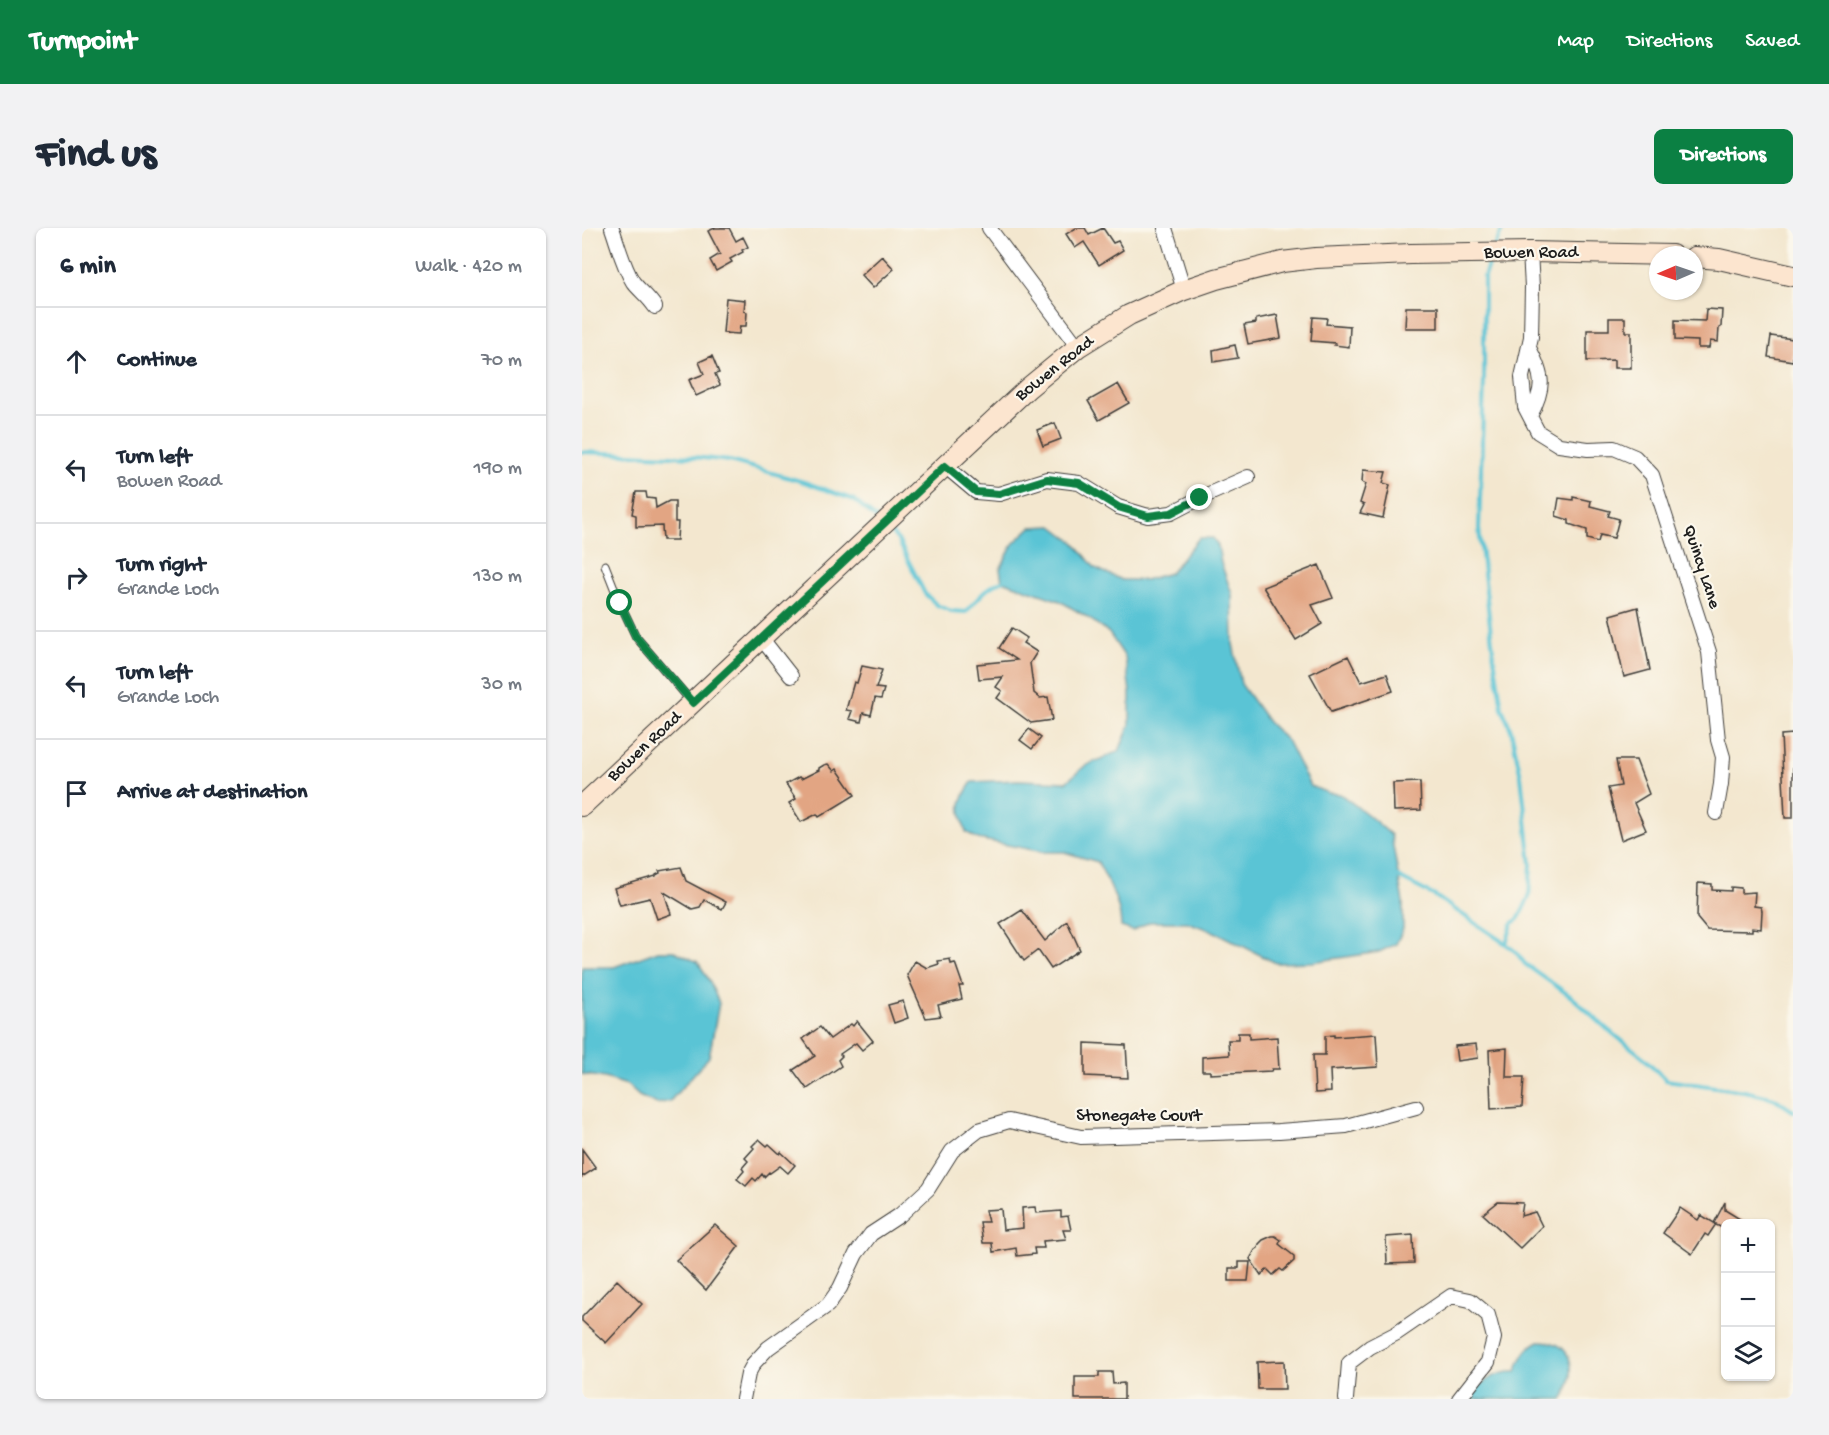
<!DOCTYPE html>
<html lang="en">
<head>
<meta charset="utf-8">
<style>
	body { margin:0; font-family:"Gochi Hand",sans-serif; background:#f2f2f3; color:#1f2937 }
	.controls { position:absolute; right:18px; bottom:18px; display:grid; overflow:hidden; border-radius:9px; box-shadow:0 2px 4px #0004 }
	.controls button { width:54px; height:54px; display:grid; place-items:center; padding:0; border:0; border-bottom:2px solid #e0e1e3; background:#fff; color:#1f2937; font:30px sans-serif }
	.compass { position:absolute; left:1067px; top:18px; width:54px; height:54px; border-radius:50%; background:#fff; box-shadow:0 2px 4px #0004; rotate:268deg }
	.stop { position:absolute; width:18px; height:18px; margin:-14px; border:4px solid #0b8043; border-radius:50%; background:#fff }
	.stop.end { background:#0b8043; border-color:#fff; box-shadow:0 2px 6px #0008 }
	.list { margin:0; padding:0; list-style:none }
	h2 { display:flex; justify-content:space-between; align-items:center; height:78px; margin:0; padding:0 24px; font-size:26px }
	h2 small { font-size:20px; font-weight:400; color:#747a83 }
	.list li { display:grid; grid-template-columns:39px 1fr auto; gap:18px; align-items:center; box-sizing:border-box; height:108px; padding:0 24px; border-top:2px solid #e0e1e3 }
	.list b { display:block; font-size:22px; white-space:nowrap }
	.list p { margin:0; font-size:20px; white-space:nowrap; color:#747a83 }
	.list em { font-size:20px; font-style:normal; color:#747a83 }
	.icon { flex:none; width:33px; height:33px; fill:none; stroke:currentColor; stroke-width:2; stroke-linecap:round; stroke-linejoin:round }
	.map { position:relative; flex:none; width:1211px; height:1171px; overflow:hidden; border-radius:9px }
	header { display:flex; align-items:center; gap:36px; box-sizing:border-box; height:84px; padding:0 30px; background:#0b8043; color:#fff }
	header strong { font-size:28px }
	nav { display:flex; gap:33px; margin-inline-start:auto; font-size:21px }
	.intro { display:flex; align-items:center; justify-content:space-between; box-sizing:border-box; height:144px; padding:0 36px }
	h1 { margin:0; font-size:42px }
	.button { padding:15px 27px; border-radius:9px; background:#0b8043; color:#fff; font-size:21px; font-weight:700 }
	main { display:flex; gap:36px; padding:0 36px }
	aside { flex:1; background:#fff; border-radius:9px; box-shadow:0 2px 4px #0004 }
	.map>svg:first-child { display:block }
</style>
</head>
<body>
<header>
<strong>Turnpoint</strong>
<nav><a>Map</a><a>Directions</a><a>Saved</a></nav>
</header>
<div class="intro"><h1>Find us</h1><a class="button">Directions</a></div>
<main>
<aside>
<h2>6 min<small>Walk · 420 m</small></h2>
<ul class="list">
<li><svg class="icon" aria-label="ahead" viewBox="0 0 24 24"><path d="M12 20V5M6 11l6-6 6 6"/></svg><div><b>Continue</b></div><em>70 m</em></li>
<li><svg class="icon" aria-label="left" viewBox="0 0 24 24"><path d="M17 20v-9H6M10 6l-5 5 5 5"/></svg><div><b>Turn left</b><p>Bowen Road</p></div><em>190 m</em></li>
<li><svg class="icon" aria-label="right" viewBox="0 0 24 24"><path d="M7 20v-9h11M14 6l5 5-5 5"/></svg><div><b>Turn right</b><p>Grande Loch</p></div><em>130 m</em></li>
<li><svg class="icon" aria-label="left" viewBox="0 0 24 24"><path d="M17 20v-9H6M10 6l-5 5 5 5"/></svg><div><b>Turn left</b><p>Grande Loch</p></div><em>30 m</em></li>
<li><svg class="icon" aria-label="arrive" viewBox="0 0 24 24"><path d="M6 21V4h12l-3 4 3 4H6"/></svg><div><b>Arrive at destination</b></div></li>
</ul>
</aside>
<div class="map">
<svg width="1211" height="1171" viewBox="0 0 1211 1171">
	<rect width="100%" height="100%" fill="#fbf7ec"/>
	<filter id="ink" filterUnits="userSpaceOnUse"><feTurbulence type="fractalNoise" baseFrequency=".0167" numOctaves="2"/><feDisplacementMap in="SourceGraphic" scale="12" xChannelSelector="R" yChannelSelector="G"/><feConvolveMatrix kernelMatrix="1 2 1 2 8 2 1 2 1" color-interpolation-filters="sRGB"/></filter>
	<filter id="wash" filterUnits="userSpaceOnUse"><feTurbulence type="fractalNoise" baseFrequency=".008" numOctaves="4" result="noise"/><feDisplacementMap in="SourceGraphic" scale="24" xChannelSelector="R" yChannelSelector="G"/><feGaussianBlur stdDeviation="1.35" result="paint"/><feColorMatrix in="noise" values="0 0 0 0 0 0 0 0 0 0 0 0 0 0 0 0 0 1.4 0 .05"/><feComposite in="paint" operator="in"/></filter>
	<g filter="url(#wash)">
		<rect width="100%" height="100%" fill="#f3e7cf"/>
		<!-- water -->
		<path fill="#5ac4d5" stroke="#3b7078" stroke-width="1.5" d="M471,298l21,16 21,26 27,12h23l25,-7 29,-35h14l5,8 3,17 11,31 1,50 8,40 27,38 20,20 22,44 18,7 12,1 27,20 24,21 12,67v27l-7,15 -17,8 -67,10 -36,1 -61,-31 -28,-10h-38l-16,9 -12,-4c0,-23 -13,-45 -23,-65l-34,-10h-21l-65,-13 -12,-7c-8,-23 -8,-30 6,-50l47,-2 47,2 19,-16 34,-15 11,-26v-33l-5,-35 -16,-24 -22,-16 -27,-16 -58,-20 -2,-12 13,-25 18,-17z
			M76,723h16l24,11 11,18 10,23 -10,54 -39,44 -13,3 -18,-8 -12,-11 -22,-7 -23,-4v-107h32z
			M957,1113c26,0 36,17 31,41 -2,7 -3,11 -8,17h-90l1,-7c11,-12 25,-21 43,-20 5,-14 9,-24 23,-31z"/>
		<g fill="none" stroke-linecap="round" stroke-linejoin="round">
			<!-- stream -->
			<path stroke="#5ac4d5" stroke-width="4" d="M913,18l8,-18
				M908,30l-6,19v103l-5,149 14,122 9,57 9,22 10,46 10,88 -2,33 -10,21 -7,6 -6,20
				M0,224l112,5 36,4 74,21 50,18 25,21
				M305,300l11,12 27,54 12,11 14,6 15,1c11,-12 20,-25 36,-31
				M816,649l37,19 71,48 10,8 9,12 48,34 34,31 36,28 23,23 78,11 30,7 19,13"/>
		</g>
		<g id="blocks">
			<!-- building -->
			<path fill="#e2a583" d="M133,0h14l7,13 7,-4 5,10 -6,3 1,2 -13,7 2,3 -16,9 -6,-11 10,-6 -12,-23z
				M494,0h9l4,7 14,-7 10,15 5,-2 5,9 -24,15 -15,-23 -9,6 -9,-14z
				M300,28l12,13 -21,19 -12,-13z
				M144,70l19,2 -1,11 3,1 -1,14h-6l-1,8 -16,-1z
				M824,79h32v21h-33z
				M1124,81l16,1 -1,17 -2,1 -1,14 -8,-1 -1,7h-11v-7l-23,-1v-20l30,1z
				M695,87l4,23 -33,6 -4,-19 12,-2v-4z
				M731,89l14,1 -1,6 24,2 -1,21 -15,-2 1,-2 -24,-2z
				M1027,90h16v14h6v36h-17v-8l-27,1v-31h22z
				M1189,108l22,3v22l-25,-4z
				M653,117l3,13 -24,4 -1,-12z
				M130,128l7,17 -4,1 5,11 -24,11 -7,-16 15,-6 -5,-12z
				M536,156l11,19 -30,17 -11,-19z
				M473,195l6,16 -18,7 -6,-16z
				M781,242l23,2 -3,11 7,2 -7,33 -23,-5 4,-8 -4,-2 6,-19 -4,-2z
				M54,264h10l1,6 8,1 1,9 13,-7h6v21h3l-1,18h-14l-1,-14 -26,1v-12l-4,-1z
				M991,269l18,4 -1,5 20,5 -2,5 11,3 -5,19 -14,-3 -2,7 -11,-3v-9l-18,-6v-4l-13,-4 3,-18 14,2z
				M737,337l14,33 -21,7 10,19 -26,16 -33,-53z
				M1056,379l12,63 -26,7 -14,-62z
				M430,400l15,10 -4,5 14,9 -7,11 4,30 6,5 8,-1 4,23 -21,3 -34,-25 5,-7 -6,-4 7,-10 -24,2 -2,-15 40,-4 -18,-12z
				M766,428l13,26 26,-8 6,17 -62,21 -21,-38z
				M280,438l20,4 -6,18 8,1 -3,10 -6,-1 -4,17 -8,-2 -2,9 -12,-3 3,-8 -6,-1 8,-28 3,1z
				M447,501l12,9 -9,11 -12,-9z
				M1211,506v84h-8l-4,-83z
				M1034,532h20l13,34 -15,9 12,27 -25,10 -13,-52 13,-2z
				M246,536l6,7 3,-2 18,26 -36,22 -2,-3 -16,8 -12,-19 7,-4 -10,-15 13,-7 2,2 18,-9v-2l5,-3z
				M838,554l1,28 -27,1 -1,-28z
				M99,639l5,14 40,21 -4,7 -18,-9 -4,7 -8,2 -28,-17 7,22 -14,5 -7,-21 -30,7 -6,-17 42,-12v-1l4,-2 -1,-2z
				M1116,655l14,1v6l19,1v-4l10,1v5l14,-1 -1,14 7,1 1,4 -1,18 -9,-1v3l-45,-1 -10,-12z
				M440,682l23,31 22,-20 13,29 -29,19 -13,-19 -14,11 -24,-37z
				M368,731l1,5 4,-1 8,23h-4l3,13 -24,6 3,11 -15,2 -19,-43 8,-14 12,7 12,-4 -1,-3z
				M321,773l5,17 -14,5 -6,-18z
				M275,793l16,20 -11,9 -6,-7 -16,11 2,2 -4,4 3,6 -34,23 -14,-19 22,-14 -12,-17 17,-12 10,12 21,-15 2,2z
				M656,805h11v6l28,-2 2,32h-7l-1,2 -61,3v-3h-8v-14l27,-2 -1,-15h10z
				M794,806l2,33 -48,3 1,22 -16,1 -2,-38h12v-19l9,-1v2z
				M503,815l41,2 2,33 -43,-2z
				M894,816l2,14 -21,3 -2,-15z
				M925,820l-1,29h18l-2,30 -31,2 -2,-59z
				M177,911l8,7 2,-2 11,10 1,-2 14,13 -7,8 -8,-7 -10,7 -1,-1 -5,5 -2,-3 -6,7 -3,-3 -7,8 -9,-7 7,-8 -2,-3 6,-7 -3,-3 9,-10 -2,-2z
				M0,921l14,19 -14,9z
				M916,974l25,1 -2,13 14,-4 7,14 -22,22 -37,-34z
				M1143,974v8l23,14h-23v5l-11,-5h2l-8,12 -3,-2 -13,20 -29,-21 17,-25 18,12 3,-5 13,8z
				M453,979l1,6 25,-2v6l7,-1 3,14h-8l3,9 -23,2 1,7h-10l1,6 -18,2 -1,-8 -23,4 -1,-9h-9l-3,-21h8l-3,-12 16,-1 2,21 20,-2 -1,-20z
				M133,997l24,21 -33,44 -30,-30z
				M831,1007l1,28 -27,1 -1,-27z
				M690,1008h3l6,4 -2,4 15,12v5l-11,10 -3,-2 -7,6 -6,-6 -6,6 -11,-16 5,-9 3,-2 1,-4 4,-4z
				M657,1034h11l-2,19h-19v-13h10z
				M35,1052l25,24 -36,39 -24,-22v-4z
				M702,1133l1,28h-27l-1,-27z
				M517,1144h13l1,12 11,-1v16h-49v-22h24z"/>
		</g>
	</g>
	<g filter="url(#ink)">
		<use href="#blocks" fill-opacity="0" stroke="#3c3a37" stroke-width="1.5"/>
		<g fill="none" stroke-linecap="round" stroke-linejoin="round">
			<!-- lane casing -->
			<g stroke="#3c3a37" stroke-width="9">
				<path id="lane" d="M23,337l15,38 16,34 55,64"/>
			</g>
			<!-- street casing -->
			<g stroke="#3c3a37" stroke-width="16">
				<path id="street" d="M30,0c6,17 11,38 21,54 7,9 16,15 22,25
					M407,0l89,119
					M583,0l19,62
					M948,24l2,35 -1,50 -9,40 3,30 13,25 21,13 29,4 26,-1 21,9 17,18 57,177 9,88 5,17 -2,27 -5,29
					M947,120c15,29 16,39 1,68
					M363,238l31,26 23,2 48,-15 32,4 39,24 30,9 23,-3 29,-15 48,-21
					M180,411l29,37
					M161,1171l5,-25 6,-11 14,-15 60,-43 12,-17 16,-34 15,-20 29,-19 28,-26 24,-38 27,-21 30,-9 72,16 198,-6 67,-5 70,-19
					M764,1171l3,-36 21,-16 27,-14 54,-37 19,4 18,15 6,23 -6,24 -29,37"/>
			</g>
			<!-- secondary casing -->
			<g stroke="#3c3a37" stroke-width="22">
				<path id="secondary" d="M1112,29l25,2 74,17
					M0,578l446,-418 50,-41 51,-32 55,-25 32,-11 66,-17 34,-4 95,-4 119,-2 142,3"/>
			</g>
			<!-- lane -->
			<use href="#lane" stroke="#fff" stroke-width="7"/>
			<!-- street -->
			<use href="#street" stroke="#fff" stroke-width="14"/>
			<!-- secondary -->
			<use href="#secondary" stroke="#fce5cf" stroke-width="20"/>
		</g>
	</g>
	<g fill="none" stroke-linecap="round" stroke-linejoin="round" filter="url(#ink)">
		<!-- route -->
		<path stroke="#0b8043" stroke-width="8" d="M38,375l16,34 57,66 252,-237 31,26 23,2 48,-15 32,4 39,24 30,9 23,-3 29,-15"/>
	</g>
	<g text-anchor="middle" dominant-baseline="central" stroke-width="4.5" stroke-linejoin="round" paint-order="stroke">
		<!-- street labels -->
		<g font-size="18" fill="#1c1c1c" stroke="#fbf7ec">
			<text x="949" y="25">Bowen Road</text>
			<text transform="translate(473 141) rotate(-38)">Bowen Road</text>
			<text transform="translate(1119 339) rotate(72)">Quincy Lane</text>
			<text transform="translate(63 519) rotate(-43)">Bowen Road</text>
			<text x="557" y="888">Stonegate Court</text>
		</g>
	</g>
</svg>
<div class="controls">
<button>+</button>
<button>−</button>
<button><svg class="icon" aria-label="layers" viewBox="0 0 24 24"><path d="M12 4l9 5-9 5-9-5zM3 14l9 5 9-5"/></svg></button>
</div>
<svg class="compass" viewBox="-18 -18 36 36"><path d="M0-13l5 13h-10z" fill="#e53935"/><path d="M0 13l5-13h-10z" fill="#747a83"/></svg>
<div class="stop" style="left:38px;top:375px"></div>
<div class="stop end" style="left:618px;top:270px"></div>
</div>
</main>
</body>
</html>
